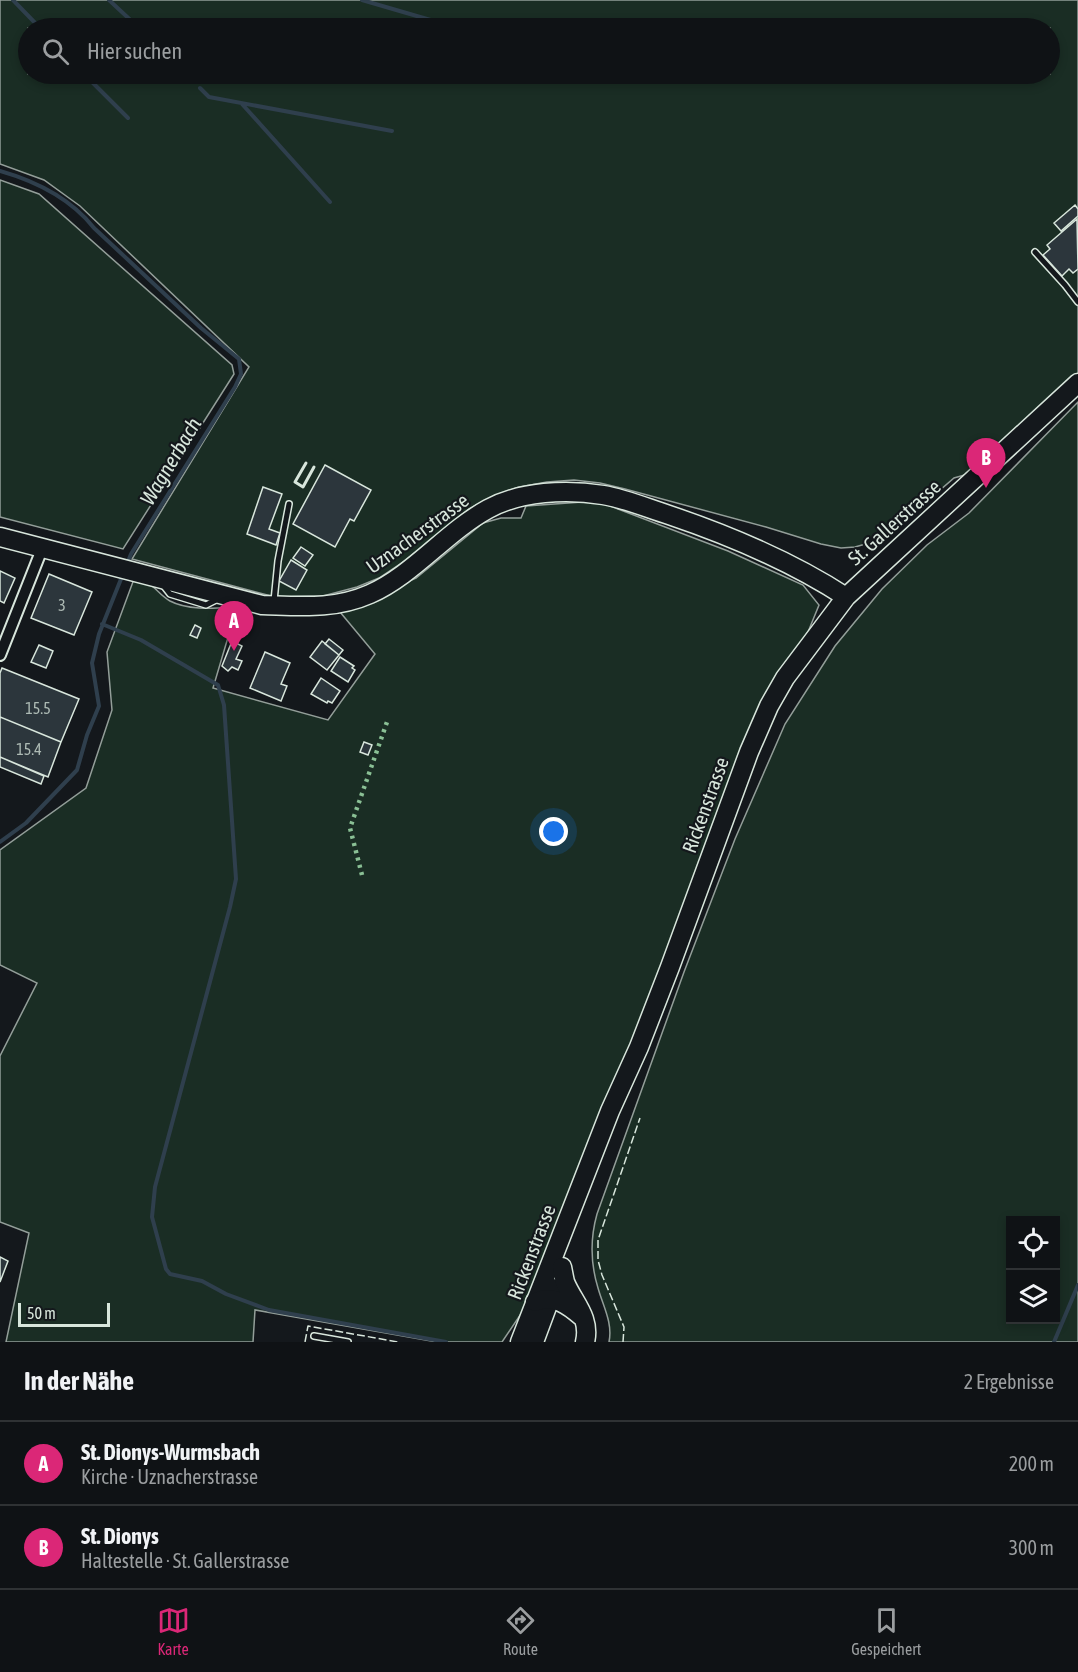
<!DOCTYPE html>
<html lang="de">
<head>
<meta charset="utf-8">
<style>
	body { margin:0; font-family:"Asap Condensed",sans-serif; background:#181b1e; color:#f1f3f6 }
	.controls { position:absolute; right:18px; bottom:18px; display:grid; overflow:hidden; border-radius:0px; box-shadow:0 3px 9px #0003 }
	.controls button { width:54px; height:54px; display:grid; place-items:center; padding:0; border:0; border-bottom:2px solid #2f3234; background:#0f1215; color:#f1f3f6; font:30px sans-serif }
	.scale { position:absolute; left:18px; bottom:15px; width:92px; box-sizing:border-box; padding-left:6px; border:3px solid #d8e6dc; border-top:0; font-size:16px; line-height:21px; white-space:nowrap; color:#d8e6dc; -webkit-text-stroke:4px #14181c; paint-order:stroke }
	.you { position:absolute; left:554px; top:832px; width:21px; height:21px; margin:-15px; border:4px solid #fff; border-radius:50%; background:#1a73e8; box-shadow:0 0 0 9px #1a73e833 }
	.badge { display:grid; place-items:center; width:39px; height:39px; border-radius:50%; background:#db2777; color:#fff; font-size:20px; font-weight:700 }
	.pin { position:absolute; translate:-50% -50px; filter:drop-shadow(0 2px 3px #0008) }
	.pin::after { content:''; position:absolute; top:32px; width:21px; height:18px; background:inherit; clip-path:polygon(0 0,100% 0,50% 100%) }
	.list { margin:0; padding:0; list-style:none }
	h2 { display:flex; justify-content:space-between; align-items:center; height:78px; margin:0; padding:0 24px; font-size:26px }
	h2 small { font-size:20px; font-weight:400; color:#9b9ea0 }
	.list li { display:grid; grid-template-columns:39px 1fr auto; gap:18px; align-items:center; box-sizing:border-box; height:84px; padding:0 24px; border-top:2px solid #2f3234 }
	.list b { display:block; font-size:22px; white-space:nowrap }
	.list p { margin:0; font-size:20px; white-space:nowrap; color:#9b9ea0 }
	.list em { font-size:20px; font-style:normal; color:#9b9ea0 }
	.icon { flex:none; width:33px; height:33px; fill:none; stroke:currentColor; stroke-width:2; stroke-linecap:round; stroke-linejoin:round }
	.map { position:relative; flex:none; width:1078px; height:1342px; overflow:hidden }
	.search { position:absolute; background:#0f1215; box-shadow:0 3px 9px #0003; left:18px; right:18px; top:18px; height:66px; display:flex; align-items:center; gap:15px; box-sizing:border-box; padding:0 21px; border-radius:33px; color:#9b9ea0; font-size:22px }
	.sheet { height:246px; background:#0f1215 }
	nav { display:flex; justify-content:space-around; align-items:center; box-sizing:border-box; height:84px; border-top:2px solid #2f3234; background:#0f1215; font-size:16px; color:#9b9ea0 }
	nav a { display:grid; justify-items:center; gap:3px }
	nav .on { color:#db2777 }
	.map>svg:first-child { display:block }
</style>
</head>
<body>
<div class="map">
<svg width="1078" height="1342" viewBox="0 0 1078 1342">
	<rect width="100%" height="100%" fill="#14181c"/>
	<!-- green -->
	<path fill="#1a2d24" stroke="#939e99" stroke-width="1.5" fill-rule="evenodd" d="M0,0h1078v383l-92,86 -32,9 -38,33 -28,21 -19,11 -14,4 -14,1 -20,-4 -55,-17 -141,-38 -25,-6 -26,-3 -27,2 -28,5 -23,8 -27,14 -63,51 -27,18 -22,9 -34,9 -48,1 -143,-38 117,-192 -169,-161 -36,-26 -44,-16zM28,28h1022v46h-1022z
		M0,180l39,14 193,171 2,9 -111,175 -123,-32z
		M1078,402v940h-469c4,-19 -6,-36 -11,-54 -8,-26 -8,-49 -1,-74l87,-242 51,-133 50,-115 50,-78 47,-57 45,-44 42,-32zM1010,1220h46v100h-46z
		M597,501l131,50 75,34 16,20 -11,27 -38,56 -129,335 -116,285 -23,34h-65l-182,-32 -2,32h-247l23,-109 -29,-11v-166l37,-73 -37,-18v-115l86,-62 26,-78 -5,-58 27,-73c20,2 21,13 36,22 19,10 47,7 67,6l-24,81 115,32 47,-66 -35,-42 76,-34 67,-55 18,-5h20l5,-12z"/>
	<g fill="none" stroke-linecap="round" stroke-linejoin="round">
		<!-- stream -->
		<path stroke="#2f3f4d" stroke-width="4" d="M13,0l27,28
			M109,0l30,28
			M362,0l96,28
			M84,74l44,44
			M186,74l5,5
			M200,88l9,9 183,34
			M242,104l88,98
			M0,171c35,10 71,28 94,57l107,100 38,31 2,15 -6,13 -104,167 -4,10
			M102,624l39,16 77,45 6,20 12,174 -6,28 -75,280 -3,30 14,52 4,5 32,7 24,13 43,16 177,32
			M0,842l26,-19 51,-53 10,-35 12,-29 -7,-43 7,-29 24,-60
			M1054,1342l24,-57"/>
	</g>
	<!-- building -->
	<path fill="#2c363c" stroke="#d8e6dc" stroke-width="1.5" d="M1075,205l3,4v7l-17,15 -7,-8z
		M1077,219l1,50 -5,4 -4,-4 -7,7 -19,-21 7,-6 -3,-4z
		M325,465l46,25 -17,31 -4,-2 -15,28 -42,-23z
		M263,487l19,7 -13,35 11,4 -4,12 -29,-11z
		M301,547l12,8 -8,11 -12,-8z
		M291,560l16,10 -11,20 -17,-9z
		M0,571l15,7 -11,25 -4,-2z
		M49,574l43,18 -18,43 -43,-17z
		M195,625l6,3 -4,10 -7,-3z
		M329,639l14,11 -4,5 -14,-11z
		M232,641l10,5 -6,13 6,2 -4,9 -6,-3 -4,4 -6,-5z
		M322,641l17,14 -12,15 -17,-13z
		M39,645l14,6 -7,17 -15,-6z
		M265,652l25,11 -9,21 6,2 -6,15 -31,-13z
		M340,657l14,9 -2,2 3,2 -7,12 -17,-11z
		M2,668l77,31 -18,43 -61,-25v-44z
		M321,678l19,13 -8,12 -4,-2 -1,2 -16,-9z
		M0,717l61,25 -13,35 -48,-20z
		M364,742l8,3 -4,10 -8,-3z
		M0,757l44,19 -3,8 -41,-17z
		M0,1257l8,4 -8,21z"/>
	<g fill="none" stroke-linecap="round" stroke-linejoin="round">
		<!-- service casing -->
		<g stroke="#d8e6dc" stroke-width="8">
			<path id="service" d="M1035,252l30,33 13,17
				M163,585l7,9 36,11 12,-6
				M274,601l4,-40 11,-57
				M314,1336l34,6"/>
		</g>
		<!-- minor casing -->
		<g stroke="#d8e6dc" stroke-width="14">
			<path id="minor" d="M0,655l42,-106"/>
		</g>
		<!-- primary casing -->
		<g stroke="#d8e6dc" stroke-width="21">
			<path id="primary" d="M0,537l262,68c37,1 72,5 108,-11 43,-19 76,-62 118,-85 33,-18 79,-20 115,-14 23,4 44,13 66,20 62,21 122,46 177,82
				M520,1342l90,-231 29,-64 31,-80 79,-215 20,-46 16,-28 61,-81 232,-214
				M534,1342l20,-54"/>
		</g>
		<!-- trunk casing -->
		<g stroke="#d8e6dc" stroke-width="21">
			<path id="trunk" d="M562,1267c1,5 2,11 3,15 8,20 26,35 20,60
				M535,1302c19,-8 33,3 47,15"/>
		</g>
		<!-- service -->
		<use href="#service" stroke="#14181c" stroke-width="5"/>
		<!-- minor -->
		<use href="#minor" stroke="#14181c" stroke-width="10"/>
		<!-- primary -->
		<use href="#primary" stroke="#14181c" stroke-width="18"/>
		<!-- trunk -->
		<use href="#trunk" stroke="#14181c" stroke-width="18"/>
		<!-- hedge -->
		<path stroke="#8ac095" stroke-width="4.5" stroke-dasharray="3 4.5" stroke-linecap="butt" d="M362,875l-12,-47 37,-106"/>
		<!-- fence -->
		<path stroke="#d8e6dc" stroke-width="1.5" stroke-dasharray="8 3" stroke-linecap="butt" d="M305,1342l3,-16 90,16
			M623,1342l1,-15 -22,-52 -4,-15v-20l42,-122"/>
		<!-- wall -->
		<path stroke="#d8e6dc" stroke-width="3" d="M306,463l-11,19 8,5 11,-20"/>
	</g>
	<g text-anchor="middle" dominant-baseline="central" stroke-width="4.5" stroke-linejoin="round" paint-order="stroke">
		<!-- number labels -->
		<g font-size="16" fill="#adbab4">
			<text x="62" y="605">3</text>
			<text x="38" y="708">15.5</text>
			<text x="29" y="749">15.4</text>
		</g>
		<!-- street labels -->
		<g font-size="20" fill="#d8e6dc" stroke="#14181c">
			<text transform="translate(894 522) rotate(-42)">St. Gallerstrasse</text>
			<text transform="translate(417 533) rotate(-36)">Uznacherstrasse</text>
			<text transform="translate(705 805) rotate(-70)">Rickenstrasse</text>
			<text transform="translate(531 1252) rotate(-69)">Rickenstrasse</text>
		</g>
		<!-- water labels -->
		<g font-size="21" font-style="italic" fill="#d8e6dc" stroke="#14181c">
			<text transform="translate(170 461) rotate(-59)">Wagnerbach</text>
		</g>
	</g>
</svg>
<div class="controls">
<button><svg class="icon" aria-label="locate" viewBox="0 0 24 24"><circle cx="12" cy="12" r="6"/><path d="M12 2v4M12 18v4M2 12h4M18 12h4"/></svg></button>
<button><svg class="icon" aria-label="layers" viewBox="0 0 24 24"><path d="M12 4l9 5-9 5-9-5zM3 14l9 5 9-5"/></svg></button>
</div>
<div class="scale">50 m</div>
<div class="you"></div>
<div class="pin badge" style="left:234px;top:651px">A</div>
<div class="pin badge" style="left:986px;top:488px">B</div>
<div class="search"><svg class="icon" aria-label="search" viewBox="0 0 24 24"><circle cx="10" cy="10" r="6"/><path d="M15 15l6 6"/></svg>Hier suchen</div>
</div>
<section class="sheet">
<h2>In der Nähe<small>2 Ergebnisse</small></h2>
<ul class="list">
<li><span class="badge">A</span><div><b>St. Dionys-Wurmsbach</b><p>Kirche · Uznacherstrasse</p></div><em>200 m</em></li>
<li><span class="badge">B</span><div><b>St. Dionys</b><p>Haltestelle · St. Gallerstrasse</p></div><em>300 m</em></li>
</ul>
</section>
<nav>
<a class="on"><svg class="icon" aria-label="map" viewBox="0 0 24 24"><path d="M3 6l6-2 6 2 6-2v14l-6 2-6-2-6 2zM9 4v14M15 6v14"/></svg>Karte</a>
<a><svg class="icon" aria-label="directions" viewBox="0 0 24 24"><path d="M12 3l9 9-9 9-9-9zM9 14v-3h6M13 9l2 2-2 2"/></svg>Route</a>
<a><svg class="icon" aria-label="saved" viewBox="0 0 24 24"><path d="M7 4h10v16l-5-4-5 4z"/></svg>Gespeichert</a>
</nav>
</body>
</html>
